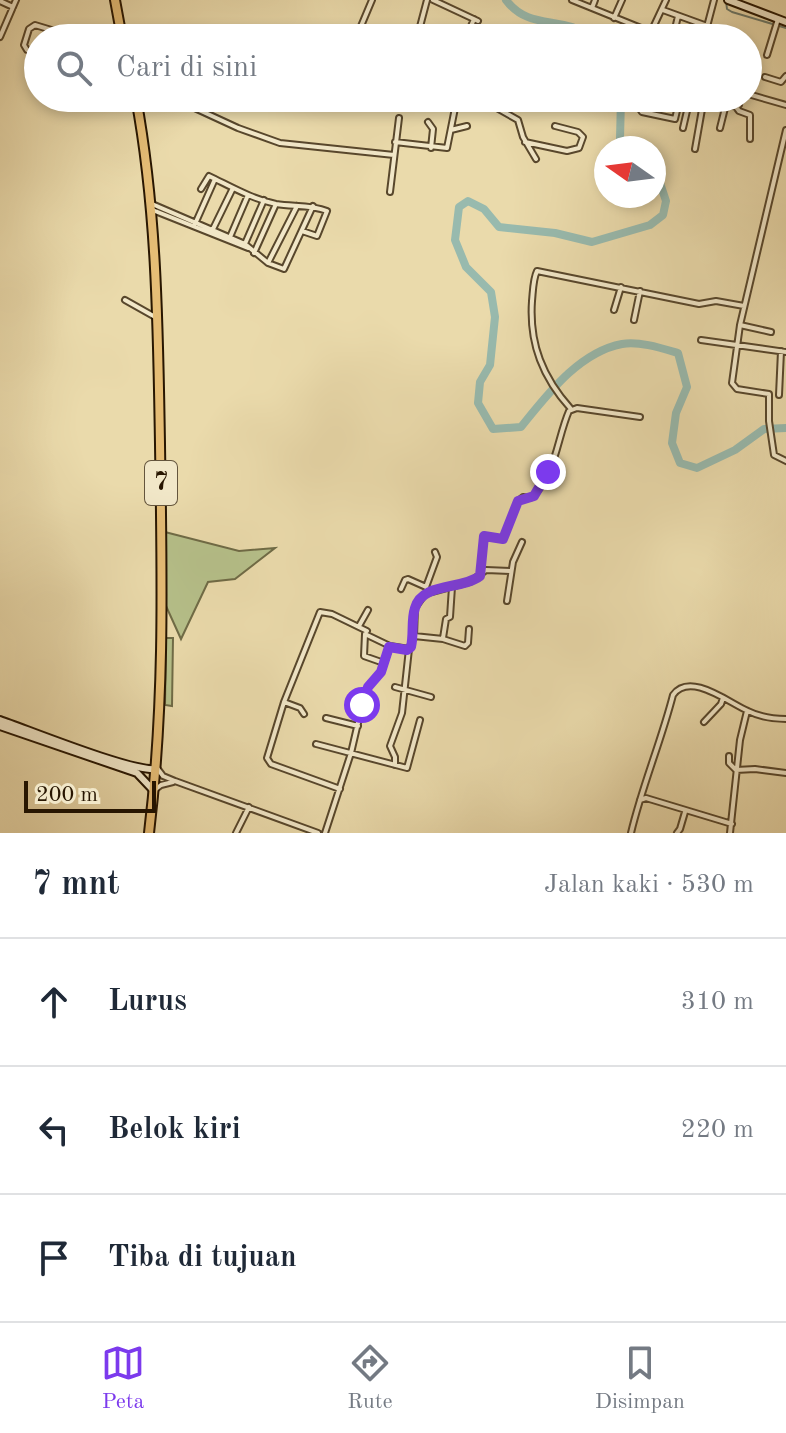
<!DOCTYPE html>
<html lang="id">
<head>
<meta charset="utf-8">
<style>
	body { margin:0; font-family:"Old Standard TT",serif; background:#f6f6f7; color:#1f2937 }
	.compass { position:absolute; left:594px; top:136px; width:72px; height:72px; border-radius:50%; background:#fff; box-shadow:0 4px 12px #0003; rotate:284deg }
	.scale { position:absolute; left:24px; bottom:20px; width:132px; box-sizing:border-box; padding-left:8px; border:4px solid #281601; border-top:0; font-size:22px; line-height:28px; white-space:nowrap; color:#281601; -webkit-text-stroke:6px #f1e7c8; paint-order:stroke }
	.stop { position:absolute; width:24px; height:24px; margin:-18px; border:6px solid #7c3aed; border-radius:50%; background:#fff }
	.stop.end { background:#7c3aed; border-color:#fff; box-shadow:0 2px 8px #0008 }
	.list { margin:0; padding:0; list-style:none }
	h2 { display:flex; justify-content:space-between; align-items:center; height:104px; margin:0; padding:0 32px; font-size:34px }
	h2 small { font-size:26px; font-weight:400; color:#747a83 }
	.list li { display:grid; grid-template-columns:52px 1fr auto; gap:24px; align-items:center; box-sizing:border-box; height:128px; padding:0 32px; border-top:2px solid #e0e1e3 }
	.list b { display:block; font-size:30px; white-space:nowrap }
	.list em { font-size:26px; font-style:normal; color:#747a83 }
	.icon { flex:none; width:44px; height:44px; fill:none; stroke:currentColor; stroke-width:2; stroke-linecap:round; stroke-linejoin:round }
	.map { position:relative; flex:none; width:786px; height:833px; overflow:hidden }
	.search { position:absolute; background:#fff; box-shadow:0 4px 12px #0003; left:24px; right:24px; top:24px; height:88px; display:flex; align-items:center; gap:20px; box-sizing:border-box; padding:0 28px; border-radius:44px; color:#747a83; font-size:30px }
	.sheet { height:488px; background:#fff }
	nav { display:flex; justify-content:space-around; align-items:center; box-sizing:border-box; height:112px; border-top:2px solid #e0e1e3; background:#fff; font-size:22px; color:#747a83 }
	nav a { display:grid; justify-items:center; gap:4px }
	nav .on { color:#7c3aed }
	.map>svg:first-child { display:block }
</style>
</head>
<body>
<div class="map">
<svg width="786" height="833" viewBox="0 0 786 833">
	<rect width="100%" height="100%" fill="#eadaab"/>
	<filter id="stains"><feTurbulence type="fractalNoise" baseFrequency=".0025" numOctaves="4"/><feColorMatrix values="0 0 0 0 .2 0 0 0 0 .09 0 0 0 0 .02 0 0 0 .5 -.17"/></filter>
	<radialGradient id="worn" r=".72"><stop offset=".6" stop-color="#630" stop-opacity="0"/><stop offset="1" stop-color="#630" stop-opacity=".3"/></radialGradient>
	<!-- green -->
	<path fill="#b6c08a" stroke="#6f6b46" stroke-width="2" d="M161,531l78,20 36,-3 -40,31 -27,3 -27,57 -20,-44z
		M166,638h7l-1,68 -7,-1z"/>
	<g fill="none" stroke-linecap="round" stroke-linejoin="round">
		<!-- stream -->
		<path stroke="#6b7869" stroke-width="2" d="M726,1l1,8 5,3 54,16"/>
		<!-- river -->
		<path stroke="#98baae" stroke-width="8" d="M506,0c24,32 58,14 86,38
			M621,98l-1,41 8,9
			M654,180l6,3 6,18 -3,14 -13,10 -58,17 -37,-9 -56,-6 -15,-18 -16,-8 -9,6 -4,33 11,27 25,25 4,25 -5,48 -10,17 -2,21 15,26 28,-2c26,-32 58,-75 101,-83 17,-3 39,4 56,9l9,34 -11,26 -4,30 8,20 17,5 38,-18 29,-21 22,-1"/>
		<!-- street casing -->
		<g stroke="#58472c" stroke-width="8">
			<path id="street" d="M433,0l45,21
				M572,0l79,32 15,-32
				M0,1l13,6
				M592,8l3,-8
				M663,10l44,16
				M678,16l-3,13 29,9 10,-38
				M614,18l8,-18
				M651,32l10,6
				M440,34l7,4
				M0,37l16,-37
				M356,38l16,-38
				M417,38l10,-38
				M466,38l8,-19
				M38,53l-11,-3 -3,-5 5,-16 6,-4 43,13
				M767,55l11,-36
				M748,69l7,-4
				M765,77l16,5 5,-6
				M748,94l38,11
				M173,98l65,30 42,15 114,12
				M486,98l2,5 30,17 5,17 13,22
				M637,98v7l5,7 33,7 5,-21
				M705,98l31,9 3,-2 1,-7
				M736,107l3,4 11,4v24
				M428,122l5,7 -2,19
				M683,128l7,-30
				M720,128l6,-24
				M451,130l16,-4
				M786,130l-46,195 -8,58 5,6 32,5v27l5,34 12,6
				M395,142l52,6 10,-50
				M525,142l42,9 12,-3 4,-11 -5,-5 -23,-6
				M695,149l9,-51
				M201,189l8,-13c21,10 43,23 67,28 17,3 34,0 51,7l-10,25 -15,-5
				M390,192l9,-74
				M152,204l93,40 23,19 16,6 29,-63
				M150,209l98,39
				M195,224l20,-45
				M213,229l20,-41
				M230,237l18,-42
				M244,246l20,-46
				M254,253l22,-49
				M268,263l29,-57
				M125,300l32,18
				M614,310l7,-23
				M634,320l6,-29
				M740,325l31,7
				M701,340l85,12
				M779,395l2,-44
				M571,409c-28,-31 -42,-65 -39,-108 1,-10 1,-22 5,-30l162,33 17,-3 28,5
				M480,576l4,-40 19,3 15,-38 5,-4 7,1c25,-18 27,-60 39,-87l8,-3 63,9
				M426,587l11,-30 -2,-5
				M401,589l4,-9 3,-1 18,8 3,4
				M507,601l6,-39 9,-20
				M359,626l9,-16
				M414,636l29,3 22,7 3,-3 1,-14
				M443,638l3,-19 4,-2 2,-30
				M384,663l-20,-7 1,-22 25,12 19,3 5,-13 1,-28 10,-14 45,-12 16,-12 25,1
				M395,687l36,10
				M284,702l16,6 4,6
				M326,718l32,8
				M704,722l17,-18 2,-6
				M316,744l91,24 13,-48
				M729,756v7l7,7 19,-1 31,4
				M395,765v-8l-5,-11 12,-33 7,-64
				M157,768l6,8 12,5 143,52
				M156,789l5,-4 12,-3
				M340,789l-69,-25 -4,-6 17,-56 36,-90 12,2 35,17
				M640,800l6,-2 86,26
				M236,833l13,-26
				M325,833l26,-80 13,-56 4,-10 13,-15 9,-26
				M631,833c11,-47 30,-91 42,-138 17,-24 56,8 75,16 12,6 25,8 38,8
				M677,833l3,-4 5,-17
				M730,833l10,-93 7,-29"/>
		</g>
		<!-- secondary casing -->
		<g stroke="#281601" stroke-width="10">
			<path id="secondary" d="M728,0l58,22
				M0,720c29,10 132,52 156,49
				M0,726l137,47 17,18"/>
		</g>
		<!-- highway casing -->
		<g stroke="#281601" stroke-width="12">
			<path id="highway" d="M115,0l7,38
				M136,98c21,113 22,231 24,346 2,132 5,257 -11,389"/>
		</g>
		<!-- street -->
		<use href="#street" stroke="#f1e7c8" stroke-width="4"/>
		<!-- secondary -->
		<use href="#secondary" stroke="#f1e7c8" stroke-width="6"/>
		<!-- highway -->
		<use href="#highway" stroke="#e5bd76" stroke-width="8"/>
	</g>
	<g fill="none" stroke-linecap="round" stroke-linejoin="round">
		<!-- route -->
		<path stroke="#7c3aed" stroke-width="10" d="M362,705l6,-18 13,-15 8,-25 18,3 4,-3c3,-13 0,-27 4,-39 7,-26 47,-18 65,-32l4,-40 19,3 15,-38 16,-5 14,-24"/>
	</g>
	<g text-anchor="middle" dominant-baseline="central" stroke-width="7" stroke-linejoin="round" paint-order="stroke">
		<!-- shield labels -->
		<rect fill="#f1e7c8" stroke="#64553d" stroke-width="2" x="145" y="461" width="32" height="44" rx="6"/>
		<g font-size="26" font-weight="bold" fill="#281601">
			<text x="161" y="483">7</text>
		</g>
	</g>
	<rect width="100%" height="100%" filter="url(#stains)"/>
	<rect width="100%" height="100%" fill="url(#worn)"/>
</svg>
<svg class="compass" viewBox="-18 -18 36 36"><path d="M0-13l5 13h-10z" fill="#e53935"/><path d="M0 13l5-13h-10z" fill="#747a83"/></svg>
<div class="scale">200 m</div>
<div class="stop" style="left:362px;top:705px"></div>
<div class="stop end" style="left:548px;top:472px"></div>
<div class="search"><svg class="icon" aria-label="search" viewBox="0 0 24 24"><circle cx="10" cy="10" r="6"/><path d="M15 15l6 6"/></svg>Cari di sini</div>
</div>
<section class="sheet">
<h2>7 mnt<small>Jalan kaki · 530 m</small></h2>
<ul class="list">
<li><svg class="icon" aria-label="ahead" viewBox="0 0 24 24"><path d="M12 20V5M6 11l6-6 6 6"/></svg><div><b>Lurus</b></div><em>310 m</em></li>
<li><svg class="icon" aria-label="left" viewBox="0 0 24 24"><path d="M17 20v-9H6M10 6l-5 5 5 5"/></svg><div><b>Belok kiri</b></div><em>220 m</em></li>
<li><svg class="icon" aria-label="arrive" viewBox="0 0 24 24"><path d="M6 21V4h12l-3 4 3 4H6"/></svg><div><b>Tiba di tujuan</b></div></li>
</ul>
</section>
<nav>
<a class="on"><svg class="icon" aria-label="map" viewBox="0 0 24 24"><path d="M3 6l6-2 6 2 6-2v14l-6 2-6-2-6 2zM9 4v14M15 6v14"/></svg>Peta</a>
<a><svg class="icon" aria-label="directions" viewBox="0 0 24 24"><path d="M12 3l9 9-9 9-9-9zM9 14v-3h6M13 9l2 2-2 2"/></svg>Rute</a>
<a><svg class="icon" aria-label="saved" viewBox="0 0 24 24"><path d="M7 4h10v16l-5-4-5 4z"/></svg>Disimpan</a>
</nav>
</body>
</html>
